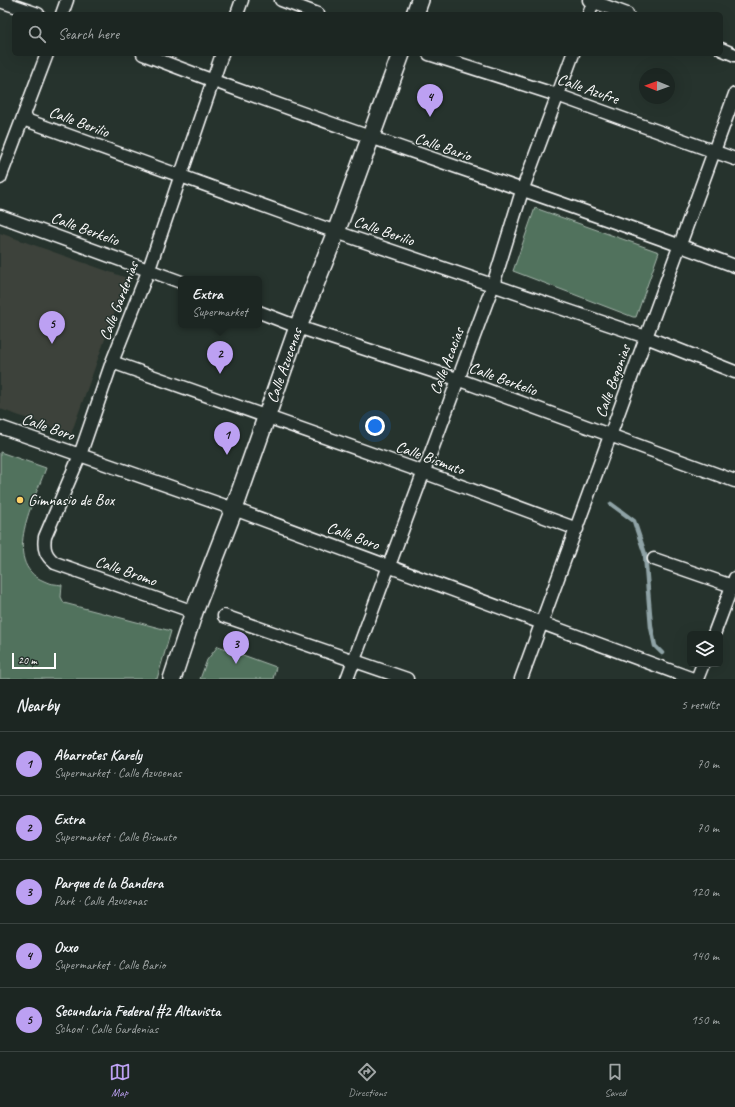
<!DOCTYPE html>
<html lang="en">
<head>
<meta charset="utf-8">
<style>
	body { margin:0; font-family:Caveat,sans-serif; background:#252e2a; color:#f1f3f6 }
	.controls { position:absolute; right:12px; bottom:12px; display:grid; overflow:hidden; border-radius:6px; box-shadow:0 4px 16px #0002 }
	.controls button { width:36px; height:36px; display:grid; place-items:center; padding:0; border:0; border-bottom:1px solid #3a4340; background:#1c2622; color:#f1f3f6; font:20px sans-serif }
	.compass { position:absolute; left:639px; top:68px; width:36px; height:36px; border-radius:50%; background:#1c2622; box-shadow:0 4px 16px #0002; rotate:271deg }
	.scale { position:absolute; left:12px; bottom:10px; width:44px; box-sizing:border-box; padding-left:4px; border:2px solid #fff; border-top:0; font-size:11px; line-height:14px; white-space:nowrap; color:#fff; -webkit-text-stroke:3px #26332d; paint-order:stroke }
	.you { position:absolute; left:375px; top:426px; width:14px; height:14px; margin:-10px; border:3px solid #fff; border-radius:50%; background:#1a73e8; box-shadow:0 0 0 6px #1a73e833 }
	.badge { display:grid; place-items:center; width:26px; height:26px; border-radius:50%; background:#bca0f2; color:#111; font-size:13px; font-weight:700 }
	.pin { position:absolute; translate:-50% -33px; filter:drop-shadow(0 1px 2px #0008) }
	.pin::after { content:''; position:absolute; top:21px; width:14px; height:12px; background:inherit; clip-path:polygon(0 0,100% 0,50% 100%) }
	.popup { position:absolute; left:178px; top:276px; width:84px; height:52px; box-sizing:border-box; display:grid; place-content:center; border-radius:6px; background:#1c2622; filter:drop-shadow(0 1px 3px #0005); font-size:13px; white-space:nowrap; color:#a0a5a5 }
	.popup b { font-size:15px; color:#f1f3f6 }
	.popup::after { content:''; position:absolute; left:50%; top:100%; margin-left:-8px; border:8px solid transparent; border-top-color:#1c2622 }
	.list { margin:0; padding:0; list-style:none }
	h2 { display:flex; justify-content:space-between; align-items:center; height:52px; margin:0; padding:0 16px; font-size:17px }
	h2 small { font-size:13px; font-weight:400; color:#a0a5a5 }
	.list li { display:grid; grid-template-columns:26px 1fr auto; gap:12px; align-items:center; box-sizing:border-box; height:64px; padding:0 16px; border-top:1px solid #3a4340 }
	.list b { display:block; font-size:15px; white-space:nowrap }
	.list p { margin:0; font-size:13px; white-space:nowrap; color:#a0a5a5 }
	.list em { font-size:13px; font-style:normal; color:#a0a5a5 }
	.icon { flex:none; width:22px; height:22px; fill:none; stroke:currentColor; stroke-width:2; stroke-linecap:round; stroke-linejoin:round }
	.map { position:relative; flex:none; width:735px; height:679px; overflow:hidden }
	.search { position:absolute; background:#1c2622; box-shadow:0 4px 16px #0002; left:12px; right:12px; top:12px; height:44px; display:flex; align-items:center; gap:10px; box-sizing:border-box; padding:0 14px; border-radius:6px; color:#a0a5a5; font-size:15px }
	.sheet { height:372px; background:#1c2622 }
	nav { display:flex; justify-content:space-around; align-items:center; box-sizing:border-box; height:56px; border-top:1px solid #3a4340; background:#1c2622; font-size:11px; color:#a0a5a5 }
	nav a { display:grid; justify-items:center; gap:2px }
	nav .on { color:#bca0f2 }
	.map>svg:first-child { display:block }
</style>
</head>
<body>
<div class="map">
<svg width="735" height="679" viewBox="0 0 735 679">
	<rect width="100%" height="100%" fill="#26332d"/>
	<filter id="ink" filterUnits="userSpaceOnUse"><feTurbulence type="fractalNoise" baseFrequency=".025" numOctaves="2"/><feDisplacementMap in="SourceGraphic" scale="8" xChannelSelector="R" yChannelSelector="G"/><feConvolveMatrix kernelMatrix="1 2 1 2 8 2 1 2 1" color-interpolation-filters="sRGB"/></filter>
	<g filter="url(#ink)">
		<!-- built -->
		<path fill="#3c423a" d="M0,233l127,45 -56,156 -71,-25z"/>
		<!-- green -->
		<path fill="#51725d" stroke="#a8b8ae" d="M535,208l124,44 -23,65h-3l-120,-46z
			M0,452l46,16c-11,31 -46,95 -2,113 5,3 12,3 18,4l-1,12 3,6 107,28 -14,48h-157z
			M218,646l58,21 -3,12h-73l7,-19z"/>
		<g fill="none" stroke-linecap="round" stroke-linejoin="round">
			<!-- stream -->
			<path stroke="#8fa3a6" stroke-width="4.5" d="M611,504l23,17 11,33 6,73 4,19 7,7"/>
			<!-- street casing -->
			<g stroke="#fff" stroke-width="15">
				<path id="street" d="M281,0l37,14
					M589,0l38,14
					M0,1l38,13
					M62,14l5,-14
					M237,14l5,-14
					M589,14l5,-14
					M721,49l14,6
					M143,54c195,76 396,138 592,212
					M429,54l128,41 178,64
					M23,119l313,113 310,105 89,35
					M0,178l47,-124
					M0,216l181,66
					M259,312l39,15 159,52 278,102
					M112,362l311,110 154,57
					M0,427l234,82 459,170
					M654,559l81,28
					M194,612l-139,-49c-9,-7 -12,-14 -10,-26l35,-82 32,-93 37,-93 73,-215
					M224,616l183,63
					M714,634l21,-56
					M347,679l146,-394 29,-94 51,-137
					M521,679l214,-585
					M697,679l6,-15"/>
			</g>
			<!-- secondary casing -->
			<g stroke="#fff" stroke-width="20">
				<g id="secondary">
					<path d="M415,14l5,-14"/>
					<path id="s1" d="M172,679l22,-67 40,-103 64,-182 38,-95 65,-178"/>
				</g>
			</g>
			<!-- street -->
			<use href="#street" stroke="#26332d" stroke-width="12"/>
			<!-- secondary -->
			<use href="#secondary" stroke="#26332d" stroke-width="17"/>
		</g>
	</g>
	<!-- markers -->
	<circle fill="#ffd166" stroke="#26332d" stroke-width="1.5" cx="20" cy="500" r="4"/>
	<g text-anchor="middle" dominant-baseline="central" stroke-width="3" stroke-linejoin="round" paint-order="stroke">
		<!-- street labels -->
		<g font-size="16" fill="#fff" stroke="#26332d">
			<text transform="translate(588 89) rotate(19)">Calle Azufre</text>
			<text transform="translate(79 122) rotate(20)">Calle Berilio</text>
			<text transform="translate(443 147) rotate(19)">Calle Bario</text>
			<text transform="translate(85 229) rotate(20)">Calle Berkelio</text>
			<text transform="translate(384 231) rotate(19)">Calle Berilio</text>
			<text transform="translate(119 301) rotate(-69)">Calle Gardenias</text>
			<text transform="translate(447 361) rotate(-69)">Calle Acacias</text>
			<text stroke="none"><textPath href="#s1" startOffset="333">Calle Azucenas</textPath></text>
			<text transform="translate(503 379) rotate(20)">Calle Berkelio</text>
			<text transform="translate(613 381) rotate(-70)">Calle Begonias</text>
			<text transform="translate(48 427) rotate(19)">Calle Boro</text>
			<text transform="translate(430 458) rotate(20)">Calle Bismuto</text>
			<text transform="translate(353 536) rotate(20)">Calle Boro</text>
			<text transform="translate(126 571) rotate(19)">Calle Bromo</text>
		</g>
		<!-- poi labels -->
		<g font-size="16" fill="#fff" stroke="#26332d" text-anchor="start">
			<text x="28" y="500">Gimnasio de Box</text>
		</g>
	</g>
</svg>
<div class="controls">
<button><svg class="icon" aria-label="layers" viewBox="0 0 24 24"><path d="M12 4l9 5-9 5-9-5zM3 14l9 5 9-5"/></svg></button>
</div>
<svg class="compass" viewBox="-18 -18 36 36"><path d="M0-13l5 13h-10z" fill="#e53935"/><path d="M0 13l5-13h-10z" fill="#a0a5a5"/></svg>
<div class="scale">20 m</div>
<div class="you"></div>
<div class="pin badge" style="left:227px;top:455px">1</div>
<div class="pin badge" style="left:220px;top:374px">2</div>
<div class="popup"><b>Extra</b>Supermarket</div>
<div class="pin badge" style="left:236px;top:664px">3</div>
<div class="pin badge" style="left:430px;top:117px">4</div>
<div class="pin badge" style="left:52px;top:344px">5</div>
<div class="search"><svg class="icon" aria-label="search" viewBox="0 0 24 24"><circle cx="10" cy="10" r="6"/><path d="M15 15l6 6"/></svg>Search here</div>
</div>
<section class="sheet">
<h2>Nearby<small>5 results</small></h2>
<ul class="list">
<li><span class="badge">1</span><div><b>Abarrotes Karely</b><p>Supermarket · Calle Azucenas</p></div><em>70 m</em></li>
<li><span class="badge">2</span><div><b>Extra</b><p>Supermarket · Calle Bismuto</p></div><em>70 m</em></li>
<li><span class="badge">3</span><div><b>Parque de la Bandera</b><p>Park · Calle Azucenas</p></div><em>120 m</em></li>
<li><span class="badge">4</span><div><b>Oxxo</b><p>Supermarket · Calle Bario</p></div><em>140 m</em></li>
<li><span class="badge">5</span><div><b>Secundaria Federal #2 Altavista</b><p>School · Calle Gardenias</p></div><em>150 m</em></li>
</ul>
</section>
<nav>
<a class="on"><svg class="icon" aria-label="map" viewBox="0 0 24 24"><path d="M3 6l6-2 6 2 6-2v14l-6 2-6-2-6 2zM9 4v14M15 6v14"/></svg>Map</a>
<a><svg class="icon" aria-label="directions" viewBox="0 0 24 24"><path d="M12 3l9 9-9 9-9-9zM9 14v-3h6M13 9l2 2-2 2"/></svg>Directions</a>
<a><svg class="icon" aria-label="saved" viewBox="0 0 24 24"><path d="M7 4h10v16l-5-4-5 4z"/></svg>Saved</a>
</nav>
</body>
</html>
